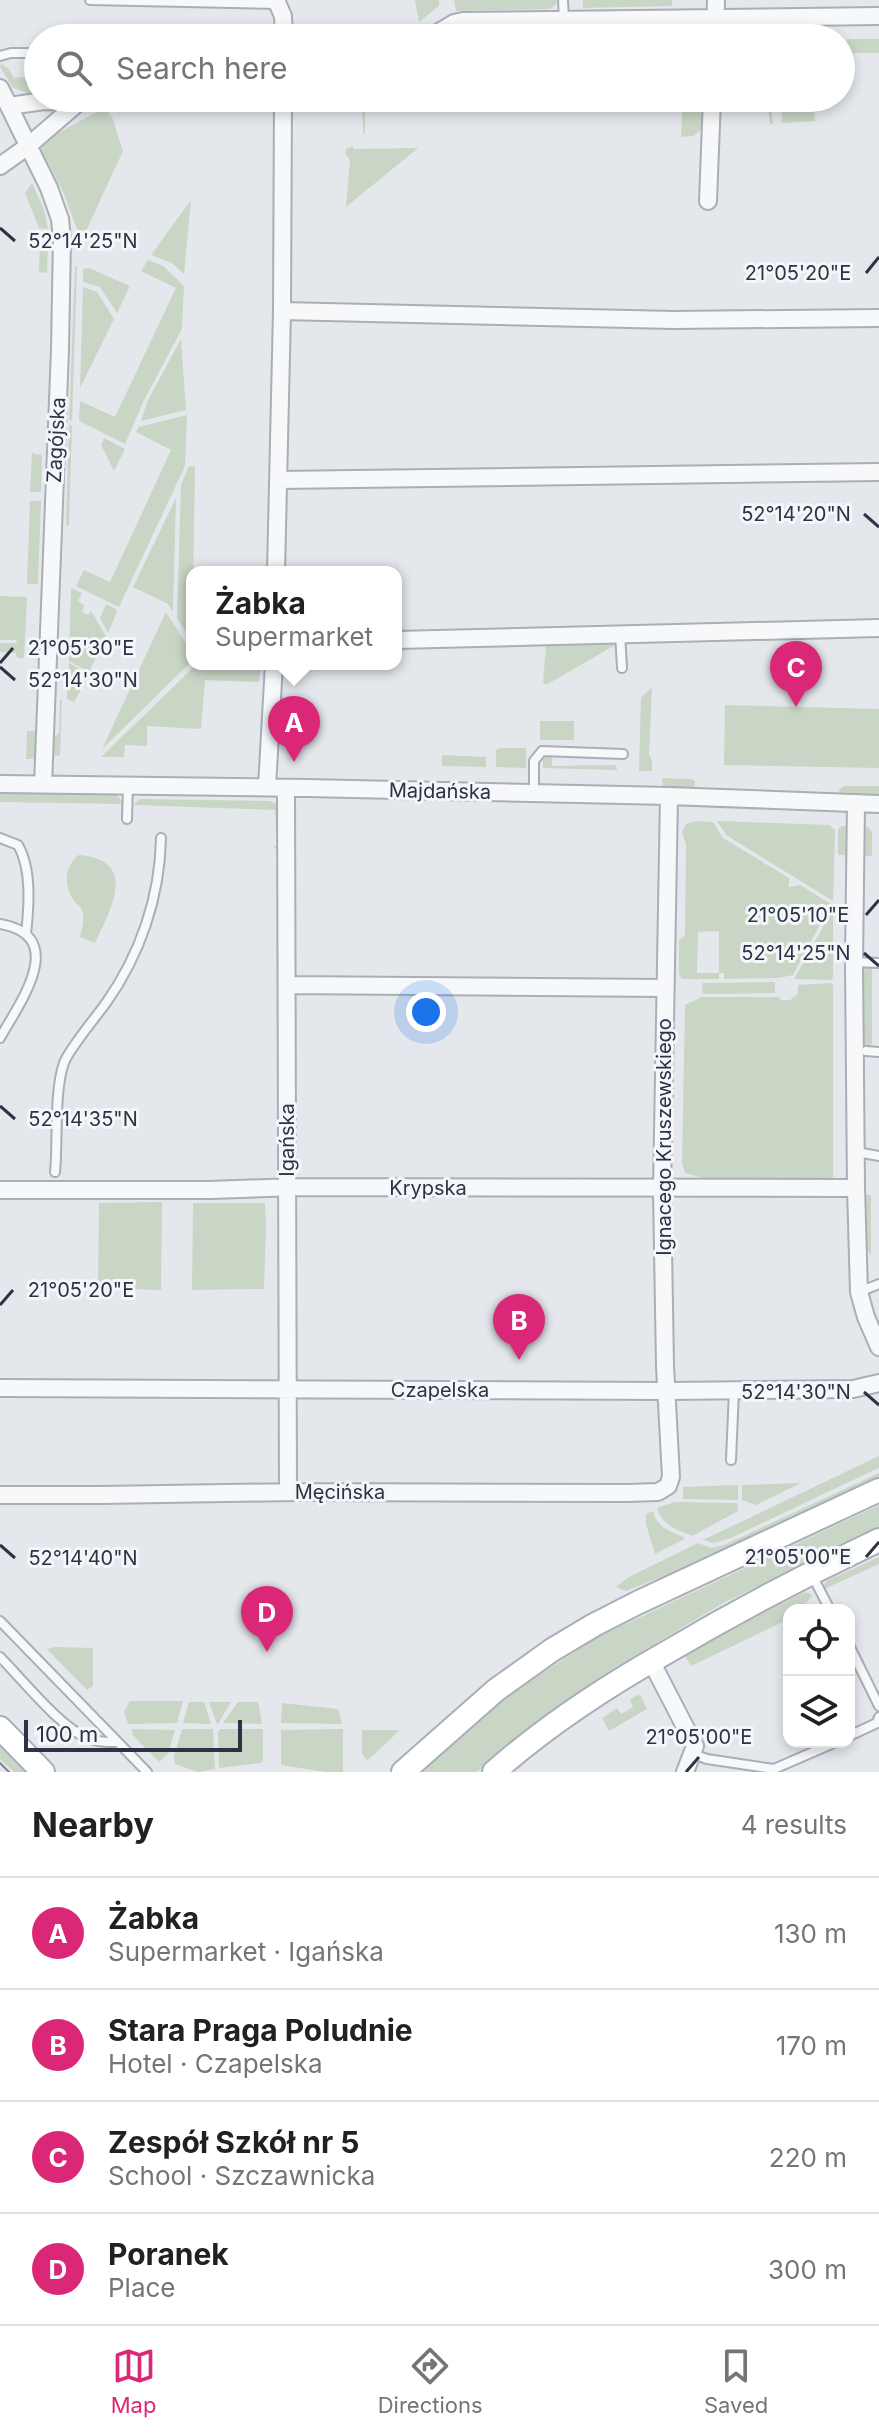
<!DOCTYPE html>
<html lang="en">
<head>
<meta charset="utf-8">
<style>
	body { margin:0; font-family:Inter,sans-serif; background:#f6f6f6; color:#202124 }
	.controls { position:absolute; right:24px; bottom:24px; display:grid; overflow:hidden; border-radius:16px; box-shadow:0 4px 12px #0003 }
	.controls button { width:72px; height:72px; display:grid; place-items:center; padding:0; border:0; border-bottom:2px solid #e0e0e0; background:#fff; color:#202124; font:40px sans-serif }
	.scale { position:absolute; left:24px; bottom:20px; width:218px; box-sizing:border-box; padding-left:8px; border:4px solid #2b3445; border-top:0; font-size:22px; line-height:28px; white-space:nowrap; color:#2b3445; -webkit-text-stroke:6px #f4f6f9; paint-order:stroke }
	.you { position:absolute; left:426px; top:1012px; width:28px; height:28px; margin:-20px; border:6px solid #fff; border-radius:50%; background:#1a73e8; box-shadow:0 0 0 12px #1a73e833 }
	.badge { display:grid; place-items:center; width:52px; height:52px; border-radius:50%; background:#db2777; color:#fff; font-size:26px; font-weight:700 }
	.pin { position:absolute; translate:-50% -66px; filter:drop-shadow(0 2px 4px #0008) }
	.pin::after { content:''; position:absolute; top:42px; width:28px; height:24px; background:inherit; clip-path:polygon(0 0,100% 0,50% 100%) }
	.popup { position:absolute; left:186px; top:566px; width:216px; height:104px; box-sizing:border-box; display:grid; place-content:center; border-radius:16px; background:#fff; filter:drop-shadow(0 2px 6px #0005); font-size:26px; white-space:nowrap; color:#757577 }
	.popup b { font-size:30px; color:#202124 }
	.popup::after { content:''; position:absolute; left:50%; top:100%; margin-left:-16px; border:16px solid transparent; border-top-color:#fff }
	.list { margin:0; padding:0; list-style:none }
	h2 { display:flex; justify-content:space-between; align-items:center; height:104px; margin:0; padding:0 32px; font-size:34px }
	h2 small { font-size:26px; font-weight:400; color:#757577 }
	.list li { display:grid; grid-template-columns:52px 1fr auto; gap:24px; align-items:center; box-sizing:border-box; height:112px; padding:0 32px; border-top:2px solid #e0e0e0 }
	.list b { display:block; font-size:30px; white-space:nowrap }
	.list p { margin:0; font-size:26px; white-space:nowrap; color:#757577 }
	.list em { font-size:26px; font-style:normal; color:#757577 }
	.icon { flex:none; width:44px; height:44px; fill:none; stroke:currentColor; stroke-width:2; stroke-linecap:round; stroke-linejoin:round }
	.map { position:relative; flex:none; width:879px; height:1772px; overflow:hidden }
	.search { position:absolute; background:#fff; box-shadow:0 4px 12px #0003; left:24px; right:24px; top:24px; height:88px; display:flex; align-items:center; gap:20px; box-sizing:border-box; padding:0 28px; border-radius:44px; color:#757577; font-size:30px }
	.sheet { height:552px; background:#fff }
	nav { display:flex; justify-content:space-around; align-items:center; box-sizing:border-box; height:112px; border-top:2px solid #e0e0e0; background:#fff; font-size:22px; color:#757577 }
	nav a { display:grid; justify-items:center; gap:4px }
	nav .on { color:#db2777 }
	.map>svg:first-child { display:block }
</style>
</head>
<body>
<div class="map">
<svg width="879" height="1772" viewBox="0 0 879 1772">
	<rect width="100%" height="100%" fill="#e4e7ec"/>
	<!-- green -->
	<path fill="#c9d6c5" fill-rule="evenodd" d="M415,0h24v6l-20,16z
		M454,0h103l-1,4 -6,5 -94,2z
		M583,0h89v6l-89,2z
		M682,29l6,9h-54l1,-8z
		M847,39h32v14h-32z
		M1,64l7,4 6,10 24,-2v16l-10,1 -15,-5 -13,-21z
		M362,98h141v7l-138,1v29l-2,-3z
		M535,98h144l-1,6 -142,1z
		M683,98h22l-3,31 -9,7 -12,1z
		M728,98h42l3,26h-3l-2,-16h-24l-1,-3 -15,-1z
		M781,98h32l2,23 -33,2z
		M104,108l8,9 11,34 -39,84 -6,-3 -14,-38 -23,-45 8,-11z
		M353,146l1,3 64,-1 -72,59 4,-47 -5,-6 1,-5z
		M32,183l12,27 4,19 -9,-1 -14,-35z
		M191,200l-7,74 -12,-11 -21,-8z
		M48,242l-1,31 -8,-1 1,-29z
		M148,260l15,6 21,20 -2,43 -39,73 -18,42 -46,-23 1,-20 35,16 61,-129 -35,-17z
		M75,266l2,1 -5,154 -3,-1z
		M89,268l41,18 -13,27 -17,-26 -17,-5v-13z
		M83,287l14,5 17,27 -34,69z
		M181,339l5,71 -45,11 7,-21z
		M187,415l-2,51 -66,141 -43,-21 8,-16 26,12 61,-132 -35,-18 3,-5z
		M69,425l3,1 -3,99h-3z
		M104,438l21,11 -11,22 -13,-26z
		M32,452l3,2 7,1 -1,37h-11z
		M189,466l6,1 -3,175 -15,-24 4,-133z
		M176,498l-3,114 -5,-8 -35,-17z
		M30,501h11l-3,83h-11z
		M71,588l11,5 -4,8 6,4 -2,7 6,3 3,-4 15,25 -17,36 -20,-11z
		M0,596l27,1 -3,61h-7l-1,-5 -16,-1v-9h16l1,-3h-17z
		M106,604l10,5 1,3 -9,21 -8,-15z
		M166,612l26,41v8l-90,88z
		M617,644l-71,41 -3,-3 3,-36z
		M69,663l20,11 -15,28 -7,-3z
		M197,664h64l-2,18 -54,-2 -4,49 -54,-3v20l-22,-1 -1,12h-23z
		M652,687l-3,68 3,5v11h-13l2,-73z
		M60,700h2l-2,55 -8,2v-18l7,-6z
		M725,705l154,4v59l-155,-3z
		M540,721h34v19h-34z
		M27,731h10l-1,28h-10z
		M499,748h27v20l-30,-1v-17z
		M442,755l44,2v10l-44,-1z
		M547,756h5v10l64,-1 1,5 -74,-2v-9z
		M662,778l29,1 4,2 -1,10 -31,-3z
		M844,786h35v10l-40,-1v-5z
		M0,793l117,2 7,9 -124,-2z
		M139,799l131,2 6,3 2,6v39l-5,-1 4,-3 -2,-35 -141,-5z
		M697,821l16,1 10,16 66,40v9l11,-2 31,19 -38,71 -15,3 -54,1v-6h-5v6h-37l-3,-5v-34l6,-4 1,-92 -4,-12 4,-8zM719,931v42h-22l1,-41z
		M717,821l112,4 6,5 -2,71 -107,-66z
		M842,826h7v29h-11v-26z
		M863,827h5l4,5v24h-9z
		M79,855c60,5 32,54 16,88l-15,-6c2,-8 5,-19 2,-26 -2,-6 -4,-5 -8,-10 -11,-16 -10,-34 5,-46z
		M833,909v68l-2,3 -37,-1z
		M865,968h7v75l-3,5 -7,-2v-76z
		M775,982v11l-72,1 -1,-11z
		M831,983l2,2v192l-3,3 -124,-1 -21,-6 -3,-10 3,-158 17,-8h76l4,3h8l8,-6v-9z
		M862,1195h9v60l-6,-9z
		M162,1202l-1,88 -63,-2 1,-85z
		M193,1203h72l1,23 -2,63 -72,1z
		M879,1456v12l-7,3 -141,67 -17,5 -11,-3z
		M879,1473v4l-189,89 -64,25 -10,-4 11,-9 71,-35 13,5 13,-3z
		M801,1483l-45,22 -14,-5v-15z
		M738,1485v15l-55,-1v-12z
		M675,1502l62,1 1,8 -46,25c-15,-7 -30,-10 -35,-28z
		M879,1505v25l-154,72 -111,66 -73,51 -64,53h-56l56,-52 42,-32 77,-50z
		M653,1511c4,17 18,21 33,27l-31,16 -9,-30v-10z
		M879,1557v7l-57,26 4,-9z
		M805,1592l8,3 -6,7 -2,8h-16v9l-98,47 -7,-11 50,-28z
		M55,1647l38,1v38l-6,4 -40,-41z
		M637,1695l4,1 6,13 -38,22 -7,-13 15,-10 4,6 12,-7 -3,-7z
		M130,1701h53l-6,22 -49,1 -4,-12z
		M189,1702h15l7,22 -28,-1z
		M209,1702h22l-13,22h-1z
		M238,1702h20l4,22 -39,-1z
		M282,1703l56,6 4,15 -61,-1z
		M132,1729l43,1 -7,24 -9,8 -27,-28z
		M182,1729h31l2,40 -17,3 -23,-8 -1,-7z
		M220,1729h43v31l-2,3 -42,5 -1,-36z
		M343,1729v43h-17l-45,-7v-35z
		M362,1730h38l-33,31 -5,-7z
		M0,1744l27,28h-13l-14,-13z"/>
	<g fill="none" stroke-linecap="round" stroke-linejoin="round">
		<!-- lane casing -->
		<g stroke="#a9aeb7" stroke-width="12">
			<path id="lane" d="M90,0l188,4
				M563,0l1,20
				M0,56l11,-3h27
				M620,633l2,35
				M534,793v-32l8,-10 81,3
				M127,819l1,-33
				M0,838l18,7c14,24 11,62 8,89
				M0,924c70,12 19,80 0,114
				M854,962l25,1
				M866,1051l13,1
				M857,1152l22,4
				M55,1172c3,-30 -1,-82 9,-109 5,-14 32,-46 42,-60 34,-48 54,-106 55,-165
				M859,1292l20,-8
				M731,1460l3,-70
				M812,1575l18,35
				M0,1621l147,151
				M849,1645l30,61
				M0,1657c22,22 59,69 87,81 10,4 19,4 30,4
				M849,1736l28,-13 2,-6
				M693,1754l14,5 67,10 62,-27"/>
		</g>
		<!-- street casing -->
		<g stroke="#a9aeb7" stroke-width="20">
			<path id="street" d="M276,0l7,16 1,22
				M429,38l25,-15 9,-2 416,-5
				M715,38l1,-38
				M0,88l49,100 11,31 2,20 -2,110 -17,436
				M9,106l35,-5 35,1 14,-4
				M0,166l28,-20 51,-44
				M708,201l4,-103
				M282,311l391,9 206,-2
				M278,480l601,-8
				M276,572l6,-261 1,-213
				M396,640l483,-12
				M0,784l307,4 362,8 210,8
				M267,787l7,-123
				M286,788l2,704
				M856,803l-2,159 2,226 3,104 7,25 13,30
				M287,985l378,3
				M0,1190h210l85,-3 561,1
				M0,1388l667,3 186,-2 26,-6
				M0,1495h101l194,-3 332,1 31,-1 10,-6 3,-9 -6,-111 -3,-177 7,-393
				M651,1661l44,85 -10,26"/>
		</g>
		<!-- secondary casing -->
		<g stroke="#a9aeb7" stroke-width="26">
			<path id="secondary" d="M0,1728l43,44
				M403,1772l93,-82 56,-40 42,-25 43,-22 242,-113
				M494,1772c53,-47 113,-86 175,-121 68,-40 138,-77 210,-111"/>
		</g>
		<!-- lane -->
		<use href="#lane" stroke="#f7f8fa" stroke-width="8"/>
		<!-- street -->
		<use href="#street" stroke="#f7f8fa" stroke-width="16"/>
		<!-- secondary -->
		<use href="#secondary" stroke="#fff" stroke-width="22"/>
		<!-- tram -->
		<path stroke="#7d8696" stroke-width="2" d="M0,1763l9,9"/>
	</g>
	<!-- ticks -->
	<path fill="none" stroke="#2b3445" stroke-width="3" d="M0,228l15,13M866,273l13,-16M864,514l15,13M0,663l13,-15M0,667l15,13M866,915l13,-15M864,953l15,13M0,1106l15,13M0,1305l13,-15M864,1392l15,13M0,1545l15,13M866,1557l13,-15M686,1772l13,-15"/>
	<g text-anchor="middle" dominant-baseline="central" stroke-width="6" stroke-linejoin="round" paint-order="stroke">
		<!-- street labels -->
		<g font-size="20" fill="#2b3445" stroke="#f4f6f9">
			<text transform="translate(56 440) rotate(-87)">Zagójska</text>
			<text transform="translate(440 791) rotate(1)">Majdańska</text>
			<text transform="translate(664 1137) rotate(-90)">Ignacego Kruszewskiego</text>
			<text transform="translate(287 1140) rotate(-90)">Igańska</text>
			<text x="428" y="1188">Krypska</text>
			<text x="440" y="1390">Czapelska</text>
			<text x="340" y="1492">Męcińska</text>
		</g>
	</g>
	<g font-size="20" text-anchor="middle" fill="#2b3445" stroke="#f4f6f9" stroke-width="6" stroke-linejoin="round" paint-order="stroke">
		<text x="83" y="248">52°14'25"N</text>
		<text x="798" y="280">21°05'20"E</text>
		<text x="796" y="521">52°14'20"N</text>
		<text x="81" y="655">21°05'30"E</text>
		<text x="83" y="687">52°14'30"N</text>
		<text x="798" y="922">21°05'10"E</text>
		<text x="796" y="960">52°14'25"N</text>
		<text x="83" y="1126">52°14'35"N</text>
		<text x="81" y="1297">21°05'20"E</text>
		<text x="796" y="1399">52°14'30"N</text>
		<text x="798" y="1564">21°05'00"E</text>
		<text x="83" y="1565">52°14'40"N</text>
		<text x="699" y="1744">21°05'00"E</text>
	</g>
</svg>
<div class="controls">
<button><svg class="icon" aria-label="locate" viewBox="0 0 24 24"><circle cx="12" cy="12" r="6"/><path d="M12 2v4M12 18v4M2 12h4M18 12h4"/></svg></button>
<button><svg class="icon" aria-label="layers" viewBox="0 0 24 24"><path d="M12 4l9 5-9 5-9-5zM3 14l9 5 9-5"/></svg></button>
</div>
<div class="scale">100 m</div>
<div class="you"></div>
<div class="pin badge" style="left:294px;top:762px">A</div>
<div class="popup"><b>Żabka</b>Supermarket</div>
<div class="pin badge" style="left:519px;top:1360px">B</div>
<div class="pin badge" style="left:796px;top:707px">C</div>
<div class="pin badge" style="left:267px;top:1652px">D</div>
<div class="search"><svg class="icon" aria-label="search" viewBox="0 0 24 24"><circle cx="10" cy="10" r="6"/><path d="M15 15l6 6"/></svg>Search here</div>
</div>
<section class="sheet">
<h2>Nearby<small>4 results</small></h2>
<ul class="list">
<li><span class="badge">A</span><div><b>Żabka</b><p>Supermarket · Igańska</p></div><em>130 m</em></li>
<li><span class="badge">B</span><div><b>Stara Praga Poludnie</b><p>Hotel · Czapelska</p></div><em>170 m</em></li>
<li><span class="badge">C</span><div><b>Zespół Szkół nr 5</b><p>School · Szczawnicka</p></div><em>220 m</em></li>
<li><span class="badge">D</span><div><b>Poranek</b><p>Place</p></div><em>300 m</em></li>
</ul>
</section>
<nav>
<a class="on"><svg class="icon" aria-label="map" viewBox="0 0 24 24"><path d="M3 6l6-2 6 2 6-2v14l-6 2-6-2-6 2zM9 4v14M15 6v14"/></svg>Map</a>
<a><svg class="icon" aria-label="directions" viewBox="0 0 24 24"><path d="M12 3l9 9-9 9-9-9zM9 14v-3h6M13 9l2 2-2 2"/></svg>Directions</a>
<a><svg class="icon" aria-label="saved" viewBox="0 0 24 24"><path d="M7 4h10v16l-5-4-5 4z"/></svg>Saved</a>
</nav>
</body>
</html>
